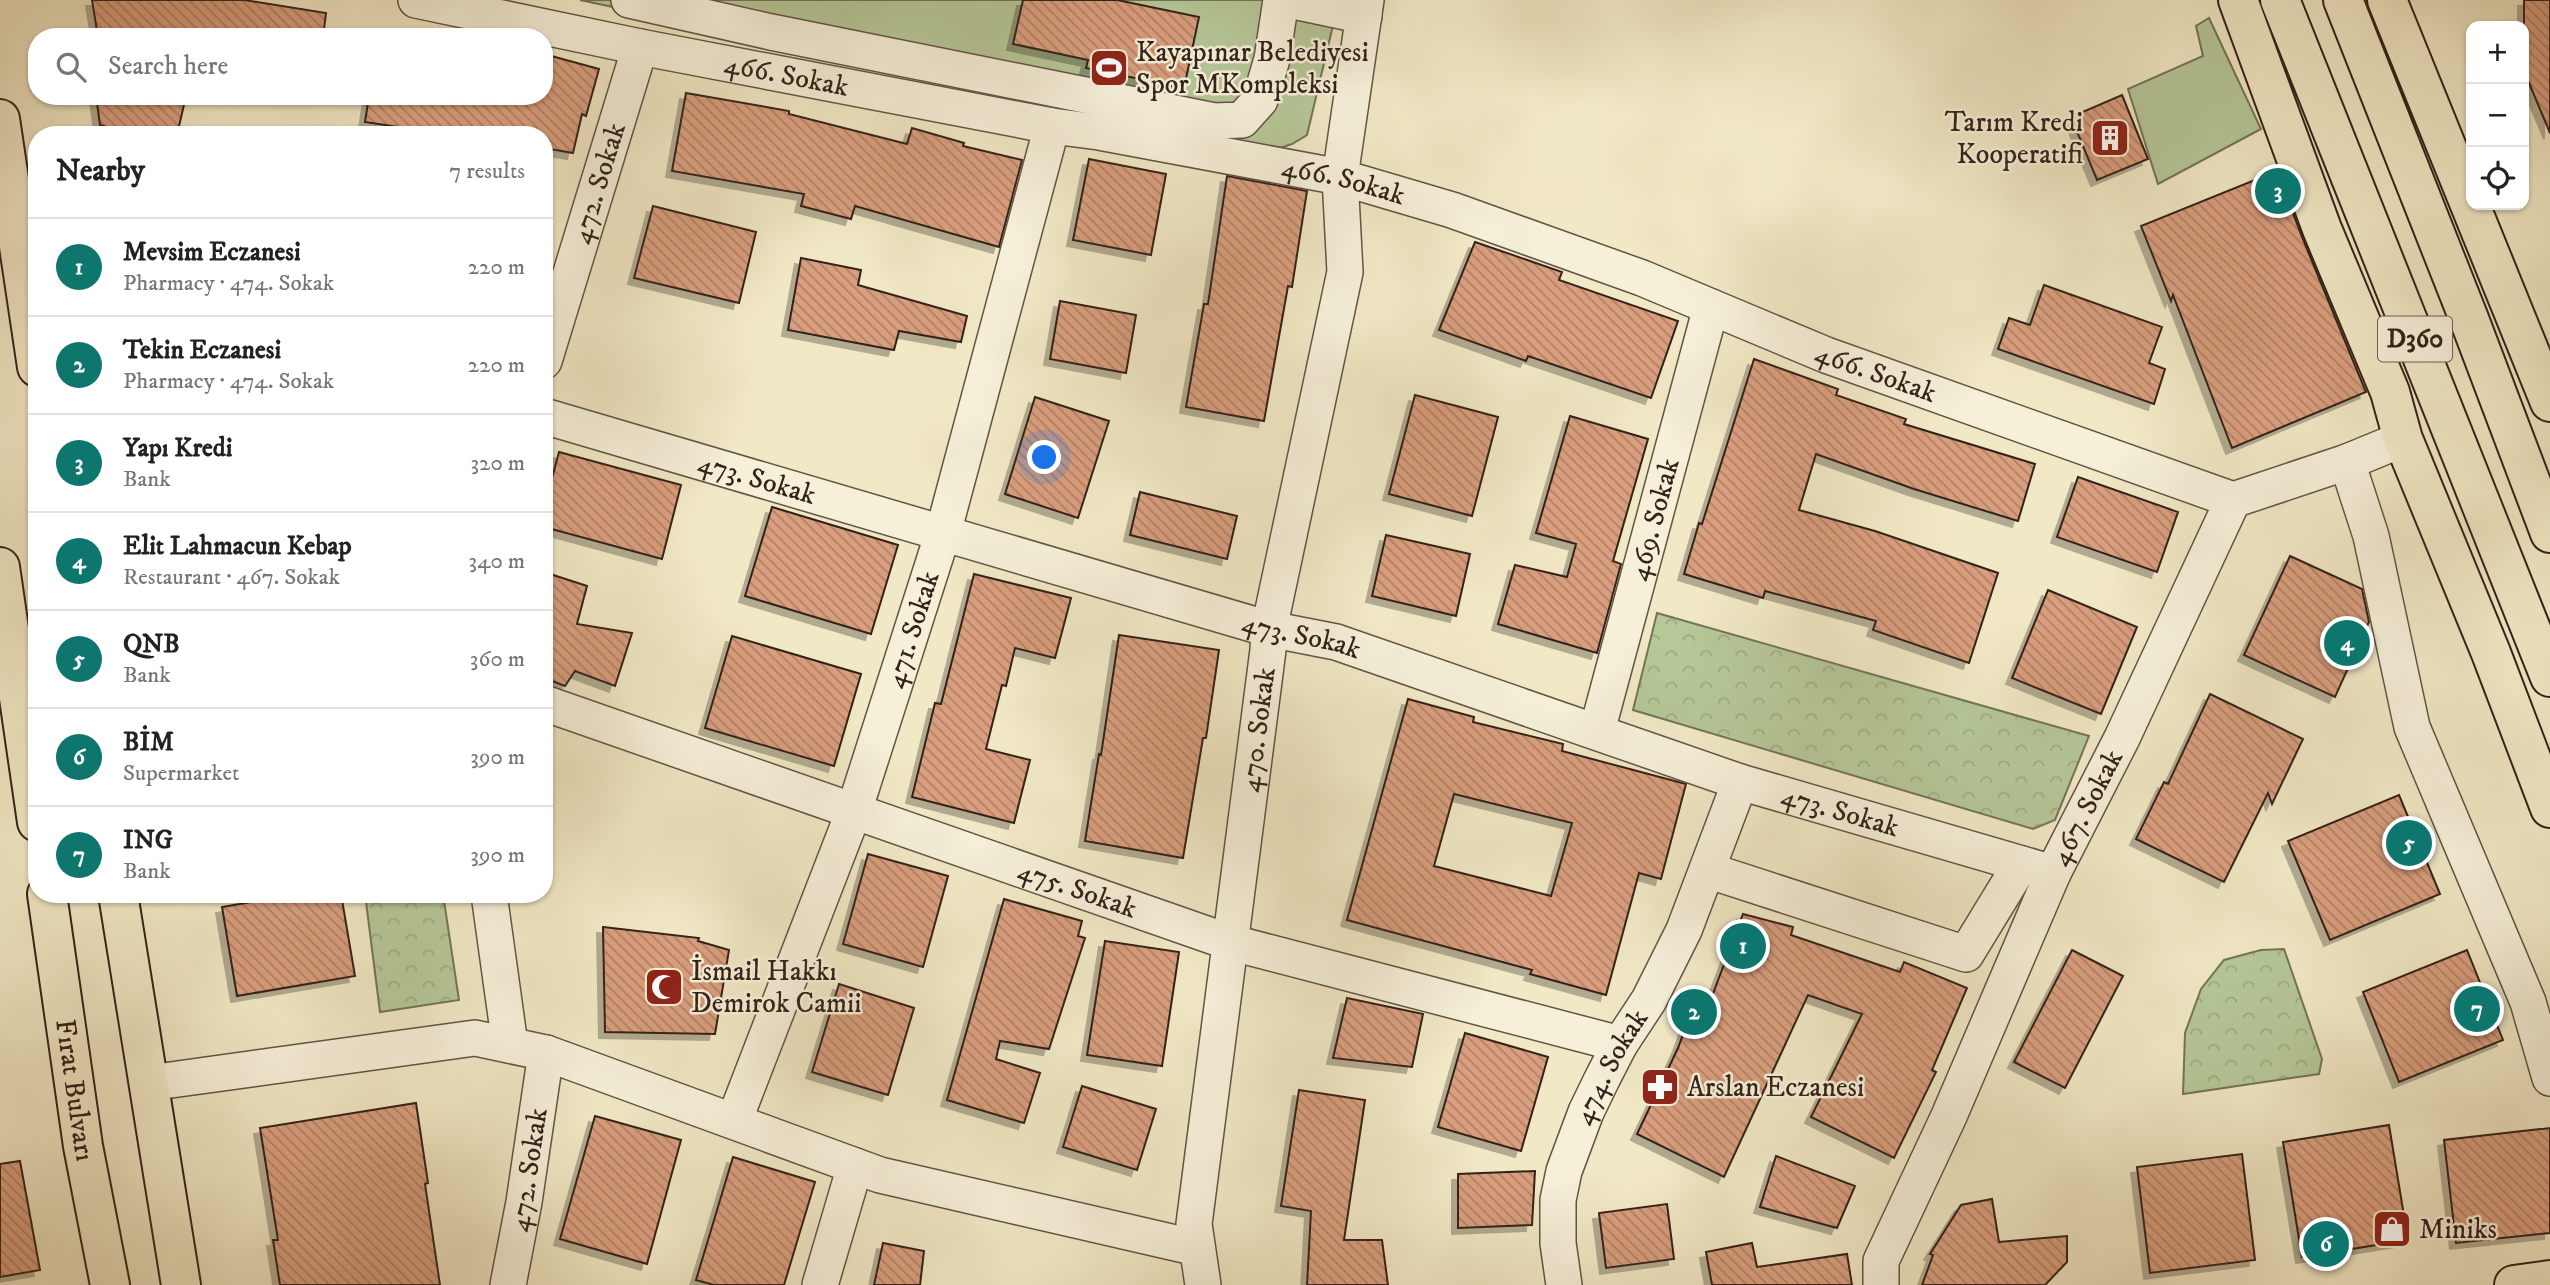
<!DOCTYPE html>
<html lang="en">
<head>
<meta charset="utf-8">
<style>
	body { margin:0; font-family:"IM FELL DW Pica",serif; background:#f6f6f6; color:#222 }
	.controls { position:absolute; right:21px; top:21px; display:grid; overflow:hidden; border-radius:14px; box-shadow:0 2px 5px #0004 }
	.controls button { width:63px; height:63px; display:grid; place-items:center; padding:0; border:0; border-bottom:2px solid #e0e0e0; background:#fff; color:#222; font:35px sans-serif }
	.you { position:absolute; left:1045px; top:458px; width:24px; height:24px; margin:-18px; border:5px solid #fff; border-radius:50%; background:#1a73e8; box-shadow:0 0 0 10px #1a73e833 }
	.badge { display:grid; place-items:center; width:46px; height:46px; border-radius:50%; background:#0f766e; color:#fff; font-size:23px; font-weight:700 }
	.pin { position:absolute; translate:-50% -50%; border:4px solid #fff; box-shadow:0 2px 7px #0006 }
	.list { margin:0; padding:0; list-style:none }
	h2 { display:flex; justify-content:space-between; align-items:center; height:91px; margin:0; padding:0 28px; font-size:30px }
	h2 small { font-size:23px; font-weight:400; color:#767676 }
	.list li { display:grid; grid-template-columns:46px 1fr auto; gap:21px; align-items:center; box-sizing:border-box; height:98px; padding:0 28px; border-top:2px solid #e0e0e0 }
	.list b { display:block; font-size:26px; white-space:nowrap }
	.list p { margin:0; font-size:23px; white-space:nowrap; color:#767676 }
	.list em { font-size:23px; font-style:normal; color:#767676 }
	.icon { flex:none; width:38px; height:38px; fill:none; stroke:currentColor; stroke-width:2; stroke-linecap:round; stroke-linejoin:round }
	.map { position:relative; flex:none; width:2550px; height:1285px; overflow:hidden }
	.search { position:absolute; background:#fff; box-shadow:0 2px 5px #0004; left:28px; top:28px; width:525px; height:77px; display:flex; align-items:center; gap:18px; box-sizing:border-box; padding:0 24px; border-radius:28px; color:#767676; font-size:26px }
	.panel { position:absolute; background:#fff; box-shadow:0 2px 5px #0004; left:28px; top:126px; width:525px; height:777px; border-radius:28px }
	.map>svg:first-child { display:block }
</style>
</head>
<body>
<div class="map">
<svg width="2550" height="1285" viewBox="0 0 2550 1285">
	<defs>
		<pattern id="forest-crowns" width="20" height="18" patternUnits="userSpaceOnUse" patternTransform="scale(1.75)"><rect width="20" height="18" fill="#b6c798"/><path d="M2 6a3 3 0 1 1 6 0M12 15a3 3 0 1 1 6 0" fill="none" stroke="#9dab82"/></pattern>
		<pattern id="building-back-hatch" width="6" height="6" patternUnits="userSpaceOnUse" patternTransform="scale(1.75)"><rect width="6" height="6" fill="#d99e7d"/><path d="M-1 5l2 2M0 0l6 6M5-1l2 2" fill="none" stroke="#b18066"/></pattern>
		<filter id="shadow"><feDropShadow dx="-6" dy="6" stdDeviation="0" flood-color="#0004"/></filter>
	</defs>
	<rect width="100%" height="100%" fill="#f1e8c5"/>
	<filter id="stains"><feTurbulence type="fractalNoise" baseFrequency=".00286" numOctaves="4"/><feColorMatrix values="0 0 0 0 .2 0 0 0 0 .09 0 0 0 0 .02 0 0 0 .5 -.17"/></filter>
	<radialGradient id="worn" r=".72"><stop offset=".6" stop-color="#630" stop-opacity="0"/><stop offset="1" stop-color="#630" stop-opacity=".3"/></radialGradient>
	<!-- grass -->
	<path fill="#b6c798" stroke="#747459" stroke-width="2" d="M580,0h759l-32,135 -15,9 -15,5z
		M2209,18l52,111 -103,55 -30,-95 75,-33 -7,-30z"/>
	<!-- forest -->
	<path fill="url(#forest-crowns)" stroke="#747459" stroke-width="2" d="M1657,613l432,123 -34,84 -22,9 -400,-119z
		M365,894h78l16,106 -79,12z
		M2284,949l38,110 -3,15 -136,20 2,-61 16,-44 23,-29 37,-10z"/>
	<!-- building -->
	<path fill="url(#building-back-hatch)" stroke="#33221a" stroke-width="2" fill-rule="evenodd" filter="url(#shadow)" d="M92,0h152l82,13 -3,24h-225z
		M1023,0h94l82,17 -15,71 -98,-20 2,-8 -75,-16z
		M2524,0h26v133l-26,-62z
		M544,54l55,15 -13,47 -4,-2 -9,39 -29,-5v-13h-93l-86,-13 4,-26h175z
		M686,93l103,18v3l118,30 5,-16 52,15 -1,3 59,14 -23,87 -144,-41 -4,13 -50,-13 3,-12 -132,-23z
		M2122,95l26,64 -51,21 -26,-63z
		M96,96h90l-9,39h-43l-34,-10z
		M1089,159l77,15 -15,81 -78,-15z
		M2277,171l25,66 64,155 -134,56 -59,-153 -2,6 -30,-75z
		M1227,176l80,15 -15,96 -4,-1 -24,135 -78,-14 18,-103h4z
		M653,206l103,26 -17,71 -105,-25z
		M1475,242l87,30 -3,8 119,41 -27,77 -123,-42 -2,5 -87,-31z
		M801,258l60,12 -3,15 109,31 -6,26 -62,-11 -5,19 -106,-20z
		M2044,285l118,42 -13,36 16,6 -11,35 -156,-55 11,-31 21,7z
		M1060,301l76,14 -10,58 -76,-14z
		M1754,359l84,30 -2,6 70,24 -2,5 131,40 -17,57 -104,-32 -98,-35 -17,56 76,21 123,42 -29,90 -96,-33 3,-9 -111,-30 -2,7 -79,-24 15,-51 3,1z
		M1415,395l83,22 -26,99 -83,-22z
		M1035,397l74,24 -31,97 -73,-24z
		M1570,416l78,23 -35,122 8,3 -24,89 -99,-29 17,-59 52,12 9,-33 -40,-11z
		M559,452l122,33 -19,74 -118,-32v-19z
		M2078,477l100,35 -21,60 -100,-35z
		M1140,492l97,24 -10,43 -97,-24z
		M772,507l126,38 -27,89 -126,-38z
		M1386,535l84,19 -14,62 -84,-20z
		M2290,556l72,33 7,33 -34,75 -91,-42z
		M544,572l43,14 -10,38 55,9 -17,53 -40,-15 -10,15 -21,-8z
		M974,574l97,24 -16,60 -40,-10 -9,38 -4,-1 -16,64 44,11 -16,63 -102,-26 23,-94 6,1z
		M2048,590l89,37 -36,87 -89,-36z
		M1119,635l100,15 -13,88h-3l-20,120 -98,-17 14,-87 2,1z
		M732,636l129,38 -27,92 -129,-38z
		M2210,694l93,45 -31,65 -4,-11 -44,89 -88,-43 28,-57 4,2z
		M1408,699l66,18 -1,5 90,22 -1,7 124,33 -25,95 -22,-6 -33,122 -76,-21 2,-4 -185,-50zM1454,794l118,29 -21,73 -117,-30z
		M2399,795l41,99 -110,46 -42,-99z
		M868,854l80,22 -25,91 -80,-23z
		M298,894h43l14,82 -118,20 -15,-89z
		M1004,899l78,22 -4,15 7,2 -36,111 -49,-8 -4,18 44,14 -16,50 -77,-23z
		M1743,914l50,13 -2,8 109,37 4,-10 63,26 -35,82 4,2 -42,86 -83,-41 51,-103 -54,-19 -84,182 -87,-43 41,-86 20,-54 13,5z
		M603,927l96,11 -1,3 31,9 -14,84 -110,-2z
		M1105,941l74,11 -17,114 -75,-11z
		M2072,950l51,26 -58,112 -51,-26z
		M2467,950l36,90 -104,42 -36,-90z
		M839,984l75,24 -26,87 -76,-23z
		M1347,998l76,16 -11,53 -79,-9z
		M1465,1033l83,24 -27,94 -83,-24z
		M1082,1086l74,23 -19,61 -74,-23z
		M1299,1090l66,10 -21,140h38l6,45h-81l4,-74 -30,-5z
		M416,1103l12,80 -3,1 15,101h-160l-7,-45h5l-18,-112z
		M595,1116l86,24 -34,124 -87,-25z
		M2389,1125l19,115 -106,17 -19,-115z
		M2550,1128v105l-94,10 -12,-103z
		M2242,1154l13,106 -105,13 -13,-106z
		M1776,1156l79,30 -18,42 -77,-21z
		M733,1157l82,25 -31,103h-70l-18,-5z
		M20,1161l20,109 -40,7v-113z
		M1535,1171l-3,54 -74,3v-54z
		M1992,1199l7,43 68,-6v26l-22,23h-123l11,-30 -3,-1 31,-49z
		M1667,1204l7,55 -68,9 -7,-55z
		M883,1243l41,8 -4,34h-46z
		M1752,1243l5,24 90,-13 5,31h-140l-6,-33z"/>
	<g fill="none" stroke-linecap="round" stroke-linejoin="round">
		<!-- minor casing -->
		<g stroke="#625445" stroke-width="38">
			<g id="minor">
				<path id="s1" d="M416,0l224,47 412,79 47,6 241,45 112,33 190,68 184,77 407,145"/>
				<path d="M629,0l142,32 443,89 28,-1 18,-20 12,-41 9,-59"/>
				<path d="M1288,0l76,16"/>
				<path id="s2" d="M544,361l96,-314"/>
				<path id="s3" d="M544,416l725,213 67,13 404,140 313,91"/>
				<path d="M2347,462l24,74 41,191 116,275 22,76"/>
				<path id="s4" d="M544,703l685,239 391,102"/>
				<path id="s5" d="M1597,731l114,-424"/>
				<path d="M1707,870l259,84 55,-90"/>
				<path d="M489,894l21,151"/>
				<path d="M149,1083l326,-45 71,15 334,122 317,73"/>
				<path id="s6" d="M734,1121l120,-310 89,-278 109,-407"/>
				<path id="s7" d="M508,1285l16,-83 22,-149"/>
				<path d="M820,1285l35,-119"/>
				<path id="s8" d="M1203,1285l-9,-61 74,-574 1,-21 76,-357 -5,-95 26,-177"/>
				<path id="s9" d="M1564,1285l-6,-42v-43l6,-29 22,-59 16,-33 18,-35 29,-44 35,-70 56,-148"/>
				<path id="s10" d="M1881,1285v-24l68,-145 104,-243 69,-135 111,-238 114,-38 56,-23"/>
			</g>
		</g>
		<!-- major casing -->
		<g stroke="#33221a" stroke-width="42">
			<g id="major">
				<path d="M0,119l37,248"/>
				<path d="M0,567l37,255"/>
				<path id="s11" d="M47,894l36,252 27,139"/>
				<path d="M118,894l63,391"/>
				<path d="M2514,1285l36,-5"/>
			</g>
		</g>
		<!-- highway casing -->
		<g stroke="#33221a" stroke-width="42">
			<path id="highway" d="M2238,0l84,229 68,163 13,47 88,214 59,155
				M2280,0l270,677
				M2343,0l126,319 81,214
				M2387,0l163,402"/>
		</g>
		<!-- minor -->
		<use href="#minor" stroke="#f6f0d9" stroke-width="35"/>
		<!-- major -->
		<use href="#major" stroke="#f1e8c5" stroke-width="38"/>
		<!-- highway -->
		<use href="#highway" stroke="#f1e8c5" stroke-width="38"/>
	</g>
	<!-- icons -->
	<defs>
		<g id="stadium-square" transform="scale(2.0125)"><rect x="-9" y="-9" width="18" height="18" rx="4" fill="#8f2418" stroke="#f6f0d9"/><path d="M0-5a6.5 5 0 1 0 0 10a6.5 5 0 1 0 0-10ZM-3.5-1.8h7v3.6h-7Z" fill="#fff"/></g>
		<g id="building-square" transform="scale(2.0125)"><rect x="-9" y="-9" width="18" height="18" rx="4" fill="#8f2418" stroke="#f6f0d9"/><path d="M-4-6H4V6H1V3H-1V6H-4ZM-2.5-4.3h1.7v1.8h-1.7ZM.8-4.3h1.7v1.8H.8ZM-2.5-1h1.7V.8h-1.7ZM.8-1h1.7V.8H.8Z" fill="#fff"/></g>
		<g id="mosque-square" transform="scale(2.0125)"><rect x="-9" y="-9" width="18" height="18" rx="4" fill="#8f2418" stroke="#f6f0d9"/><path d="M3.5-4.9A6 6 0 1 0 3.5 4.9A5 5 0 1 1 3.5-4.9Z" fill="#fff"/></g>
		<g id="pharmacy-square" transform="scale(2.0125)"><rect x="-9" y="-9" width="18" height="18" rx="4" fill="#8f2418" stroke="#f6f0d9"/><path d="M-2-6h4v4h4v4h-4v4h-4v-4h-4v-4h4Z" fill="#fff"/></g>
		<g id="shop-square" transform="scale(2.0125)"><rect x="-9" y="-9" width="18" height="18" rx="4" fill="#8f2418" stroke="#f6f0d9"/><path d="M-5-2.5h2.3a2.7 3.5 0 0 1 5.4 0H5L5.5 6h-11ZM-1.5-2.5h3a1.5 2.3 0 0 0-3 0Z" fill="#fff"/></g>
	</defs>
	<g fill-rule="evenodd">
		<use href="#stadium-square" x="1109" y="68"/>
		<use href="#building-square" x="2110" y="138"/>
		<use href="#mosque-square" x="664" y="987"/>
		<use href="#pharmacy-square" x="1660" y="1087"/>
		<use href="#shop-square" x="2392" y="1229"/>
	</g>
	<g text-anchor="middle" dominant-baseline="central" stroke-width="5" stroke-linejoin="round" paint-order="stroke">
		<!-- shield labels -->
		<rect fill="#f6f0d9" stroke="#6e6053" stroke-width="2" x="2378" y="316.5" width="74" height="45" rx="5"/>
		<g font-size="26" font-weight="bold" fill="#33221a">
			<text x="2415" y="339">D360</text>
		</g>
		<!-- poi labels -->
		<g font-size="28" fill="#33221a" stroke="#f6f0d9" text-anchor="start">
			<text x="1136" y="52">Kayapınar Belediyesi<tspan x="1136" dy="32">Spor MKompleksi</tspan></text>
			<text x="2083" y="122" text-anchor="end">Tarım Kredi<tspan x="2083" dy="32">Kooperatifi</tspan></text>
			<text x="691" y="971">İsmail Hakkı<tspan x="691" dy="32">Demirok Camii</tspan></text>
			<text x="1687" y="1087">Arslan Eczanesi</text>
			<text x="2419" y="1229">Miniks</text>
		</g>
		<!-- street labels -->
		<g font-size="28" fill="#33221a" stroke="#f6f0d9">
			<text stroke="none"><textPath href="#s1" startOffset="378">466. Sokak</textPath></text>
			<text stroke="none"><textPath href="#s1" startOffset="945">466. Sokak</textPath></text>
			<text stroke="none"><textPath href="#s2" startOffset="186">472. Sokak</textPath></text>
			<text stroke="none"><textPath href="#s1" startOffset="1512">466. Sokak</textPath></text>
			<text stroke="none"><textPath href="#s3" startOffset="222">473. Sokak</textPath></text>
			<text stroke="none"><textPath href="#s5" startOffset="219">469. Sokak</textPath></text>
			<text stroke="none"><textPath href="#s6" startOffset="523">471. Sokak</textPath></text>
			<text stroke="none"><textPath href="#s3" startOffset="789">473. Sokak</textPath></text>
			<text stroke="none"><textPath href="#s8" startOffset="560">470. Sokak</textPath></text>
			<text stroke="none"><textPath href="#s10" startOffset="522">467. Sokak</textPath></text>
			<text stroke="none"><textPath href="#s3" startOffset="1356">473. Sokak</textPath></text>
			<text stroke="none"><textPath href="#s4" startOffset="565">475. Sokak</textPath></text>
			<text stroke="none"><textPath href="#s9" startOffset="229">474. Sokak</textPath></text>
			<text stroke="none"><textPath href="#s11" startOffset="198">Fırat Bulvarı</textPath></text>
			<text stroke="none"><textPath href="#s7" startOffset="117">472. Sokak</textPath></text>
		</g>
	</g>
	<rect width="100%" height="100%" filter="url(#stains)"/>
	<rect width="100%" height="100%" fill="url(#worn)"/>
</svg>
<div class="controls">
<button>+</button>
<button>−</button>
<button><svg class="icon" aria-label="locate" viewBox="0 0 24 24"><circle cx="12" cy="12" r="6"/><path d="M12 2v4M12 18v4M2 12h4M18 12h4"/></svg></button>
</div>
<div class="you"></div>
<div class="pin badge" style="left:1743px;top:946px">1</div>
<div class="pin badge" style="left:1694px;top:1012px">2</div>
<div class="pin badge" style="left:2278px;top:191px">3</div>
<div class="pin badge" style="left:2347px;top:643px">4</div>
<div class="pin badge" style="left:2409px;top:843px">5</div>
<div class="pin badge" style="left:2326px;top:1244px">6</div>
<div class="pin badge" style="left:2477px;top:1009px">7</div>
<div class="search"><svg class="icon" aria-label="search" viewBox="0 0 24 24"><circle cx="10" cy="10" r="6"/><path d="M15 15l6 6"/></svg>Search here</div>
<section class="panel">
<h2>Nearby<small>7 results</small></h2>
<ul class="list">
<li><span class="badge">1</span><div><b>Mevsim Eczanesi</b><p>Pharmacy · 474. Sokak</p></div><em>220 m</em></li>
<li><span class="badge">2</span><div><b>Tekin Eczanesi</b><p>Pharmacy · 474. Sokak</p></div><em>220 m</em></li>
<li><span class="badge">3</span><div><b>Yapı Kredi</b><p>Bank</p></div><em>320 m</em></li>
<li><span class="badge">4</span><div><b>Elit Lahmacun Kebap</b><p>Restaurant · 467. Sokak</p></div><em>340 m</em></li>
<li><span class="badge">5</span><div><b>QNB</b><p>Bank</p></div><em>360 m</em></li>
<li><span class="badge">6</span><div><b>BİM</b><p>Supermarket</p></div><em>390 m</em></li>
<li><span class="badge">7</span><div><b>ING</b><p>Bank</p></div><em>390 m</em></li>
</ul>
</section>
</div>
</body>
</html>
